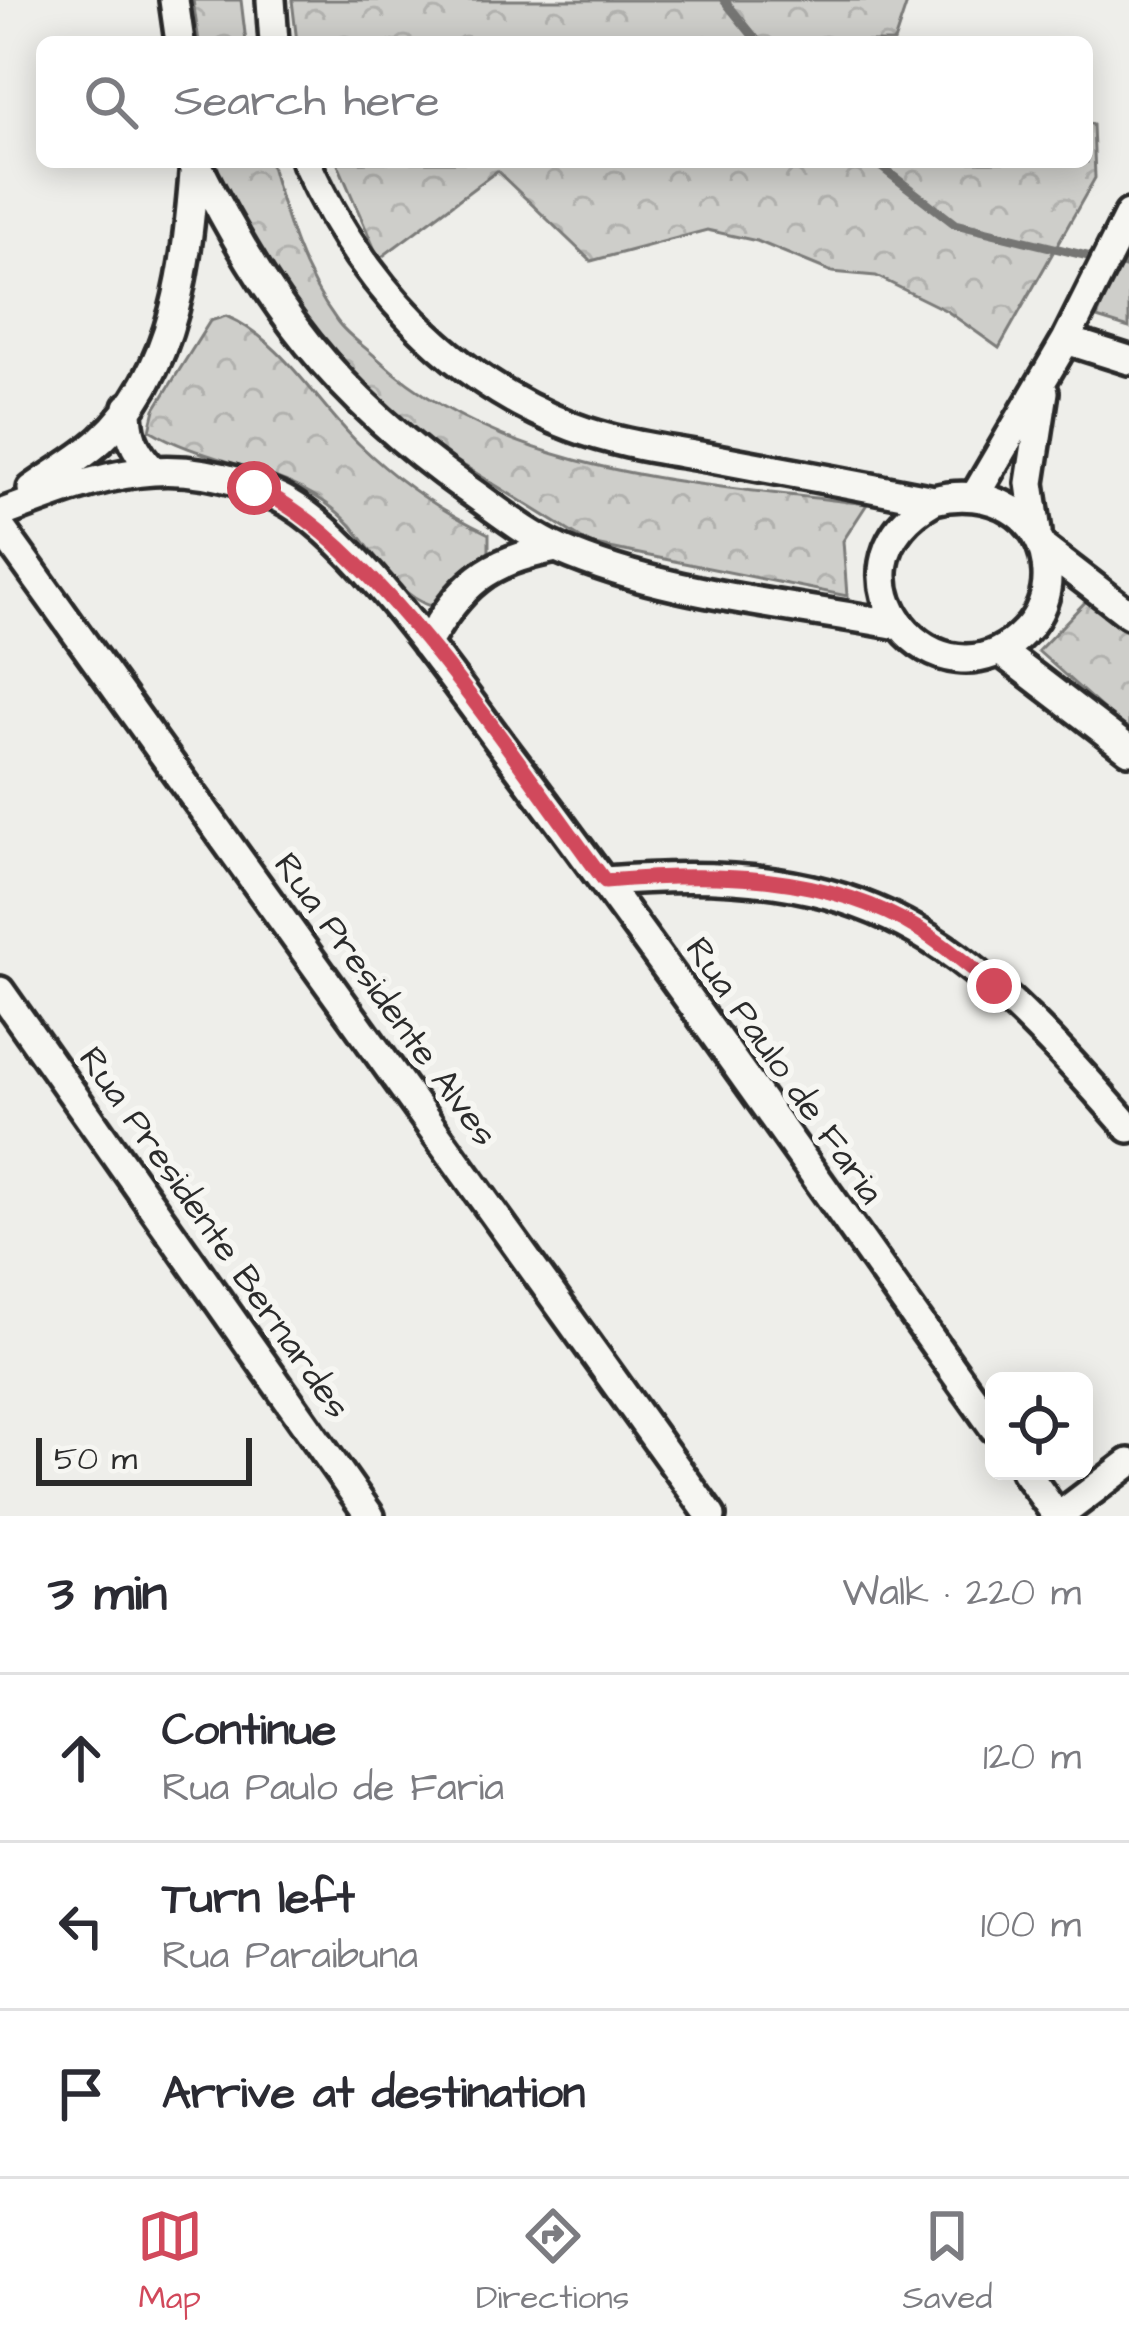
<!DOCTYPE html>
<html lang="en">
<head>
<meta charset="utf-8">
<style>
	body { margin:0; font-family:"Architects Daughter",sans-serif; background:#f7f7f7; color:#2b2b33 }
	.controls { position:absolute; right:36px; bottom:36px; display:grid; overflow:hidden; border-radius:18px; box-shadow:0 6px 30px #0003 }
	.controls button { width:108px; height:108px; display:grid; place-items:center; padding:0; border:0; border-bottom:3px solid #e1e1e2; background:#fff; color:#2b2b33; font:60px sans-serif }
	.scale { position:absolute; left:36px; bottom:30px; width:216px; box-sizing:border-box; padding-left:12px; border:6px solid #2b2b2b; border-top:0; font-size:33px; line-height:42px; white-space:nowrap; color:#2b2b2b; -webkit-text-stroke:9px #f6f6f2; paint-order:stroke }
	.stop { position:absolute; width:36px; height:36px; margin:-27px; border:9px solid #d1495b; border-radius:50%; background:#fff }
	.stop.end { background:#d1495b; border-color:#fff; box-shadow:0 3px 12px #0008 }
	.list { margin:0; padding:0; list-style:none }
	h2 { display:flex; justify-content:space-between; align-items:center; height:156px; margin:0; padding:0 48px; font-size:51px }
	h2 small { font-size:39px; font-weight:400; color:#7c7c81 }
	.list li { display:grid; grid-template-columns:78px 1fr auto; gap:36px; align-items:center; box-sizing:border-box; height:168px; padding:0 48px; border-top:3px solid #e1e1e2 }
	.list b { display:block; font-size:45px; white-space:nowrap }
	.list p { margin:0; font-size:39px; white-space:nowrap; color:#7c7c81 }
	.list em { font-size:39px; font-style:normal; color:#7c7c81 }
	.icon { flex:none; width:66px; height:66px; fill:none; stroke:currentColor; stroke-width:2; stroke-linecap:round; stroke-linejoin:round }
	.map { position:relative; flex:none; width:1129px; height:1516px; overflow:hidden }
	.search { position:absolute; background:#fff; box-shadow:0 6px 30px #0003; left:36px; right:36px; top:36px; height:132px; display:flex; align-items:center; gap:30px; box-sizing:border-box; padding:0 42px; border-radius:18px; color:#7c7c81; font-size:45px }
	.sheet { height:660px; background:#fff }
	nav { display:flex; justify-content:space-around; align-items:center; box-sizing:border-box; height:168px; border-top:3px solid #e1e1e2; background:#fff; font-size:33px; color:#7c7c81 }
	nav a { display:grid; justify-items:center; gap:6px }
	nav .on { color:#d1495b }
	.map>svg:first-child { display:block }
</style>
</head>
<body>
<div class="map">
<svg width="1129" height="1516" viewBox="0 0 1129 1516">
	<defs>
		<pattern id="forest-crowns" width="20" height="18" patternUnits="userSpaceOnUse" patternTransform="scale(3)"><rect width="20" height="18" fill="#cececa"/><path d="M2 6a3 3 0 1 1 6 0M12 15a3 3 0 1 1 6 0" fill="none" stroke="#b1b1ae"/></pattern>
	</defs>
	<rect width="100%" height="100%" fill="#eeeeea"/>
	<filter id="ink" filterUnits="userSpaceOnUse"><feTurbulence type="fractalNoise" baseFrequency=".00833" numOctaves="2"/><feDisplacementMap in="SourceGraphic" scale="24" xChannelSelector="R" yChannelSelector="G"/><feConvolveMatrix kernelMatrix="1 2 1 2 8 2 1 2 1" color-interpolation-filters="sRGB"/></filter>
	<g filter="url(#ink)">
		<!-- grass -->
		<path fill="#cececa" stroke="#7c7c7a" stroke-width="3" d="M1128,237h1v91l-32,-10z"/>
		<!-- forest -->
		<path fill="url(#forest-crowns)" stroke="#7c7c7a" stroke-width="3" d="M193,0h48l5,42h-47z
			M292,0h616l-14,42h-597z
			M1087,122l6,3 2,53 -96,170 -52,-37 -71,-35 -44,-4 -75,-31 -50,-11 -116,31 -94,-90 -118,88 -42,-97h750z
			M217,162h53c16,57 31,110 67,159 10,14 27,25 40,37 132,120 322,125 490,146l-24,37 4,55 -257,-52 -206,-128 -158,-200z
			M226,316c55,23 91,87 133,128 38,37 82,67 130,90v19l-56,54c-46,-15 -61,-67 -97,-96 -54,-45 -130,-47 -186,-81l5,-21 55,-88z
			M1092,595l37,36v101l-91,-81z"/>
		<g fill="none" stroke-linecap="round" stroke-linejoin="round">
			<!-- stream -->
			<path stroke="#757573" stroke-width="9" d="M724,0l34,42
				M875,162l80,62 174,42"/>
			<!-- minor casing -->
			<g stroke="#2b2b2b" stroke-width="36">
				<path id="minor" d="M174,0l6,42
					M271,0l3,42
					M196,162c72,144 138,233 271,327 29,20 59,45 92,60 104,46 228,55 339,76
					M306,162c54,119 143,218 267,265 47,18 95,23 144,32 72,13 145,27 217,41 53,-14 110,12 113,73 1,21 -7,43 -22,58 -85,90 -215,-60 -91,-131
					M1066,340l63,20
					M128,407c0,27 5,42 23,61
					M32,489c22,-16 48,-30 69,-49 77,-70 86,-181 94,-278
					M976,494l90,-154 63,-126
					M0,514c103,-39 170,-66 278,-17 74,35 172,179 223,247 169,224 330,455 493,684
					M0,527l711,989
					M1037,532l-7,-49 14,-91
					M1042,547l87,67
					M426,644c37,-61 59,-82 130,-96
					M1000,651l129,99
					M605,881c265,-22 357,54 524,247
					M0,991l370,525
					M1025,1471l32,45
					M1059,1516l70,-53"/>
			</g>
			<!-- minor -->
			<use href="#minor" stroke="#f6f6f2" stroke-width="27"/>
		</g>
	</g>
	<g fill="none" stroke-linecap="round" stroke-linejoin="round" filter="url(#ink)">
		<!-- route -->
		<path stroke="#d1495b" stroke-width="15" d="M254,488c120,49 269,285 351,393 106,-9 221,-9 315,49 26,16 50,37 74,56"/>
	</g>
	<g text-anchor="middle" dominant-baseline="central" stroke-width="12" stroke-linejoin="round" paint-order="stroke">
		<!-- street labels -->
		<g font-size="36" fill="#2b2b2b" stroke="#f6f6f2">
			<text transform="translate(385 1000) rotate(54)">Rua Presidente Alves</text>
			<text transform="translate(784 1071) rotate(55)">Rua Paulo de Faria</text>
			<text transform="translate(214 1233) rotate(55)">Rua Presidente Bernardes</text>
		</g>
	</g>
</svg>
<div class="controls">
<button><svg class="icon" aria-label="locate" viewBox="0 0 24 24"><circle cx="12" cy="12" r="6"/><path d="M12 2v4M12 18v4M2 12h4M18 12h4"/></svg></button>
</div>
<div class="scale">50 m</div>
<div class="stop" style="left:254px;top:488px"></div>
<div class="stop end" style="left:994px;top:986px"></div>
<div class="search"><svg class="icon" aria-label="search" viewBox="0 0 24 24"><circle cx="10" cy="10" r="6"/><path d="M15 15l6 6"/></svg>Search here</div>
</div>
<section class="sheet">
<h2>3 min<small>Walk · 220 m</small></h2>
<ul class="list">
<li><svg class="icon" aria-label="ahead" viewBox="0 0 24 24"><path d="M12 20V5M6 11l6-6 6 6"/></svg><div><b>Continue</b><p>Rua Paulo de Faria</p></div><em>120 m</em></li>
<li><svg class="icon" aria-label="left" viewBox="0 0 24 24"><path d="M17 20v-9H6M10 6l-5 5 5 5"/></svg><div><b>Turn left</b><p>Rua Paraibuna</p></div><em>100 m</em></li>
<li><svg class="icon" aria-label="arrive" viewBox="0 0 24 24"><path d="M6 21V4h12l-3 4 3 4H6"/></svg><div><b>Arrive at destination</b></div></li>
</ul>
</section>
<nav>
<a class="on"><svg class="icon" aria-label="map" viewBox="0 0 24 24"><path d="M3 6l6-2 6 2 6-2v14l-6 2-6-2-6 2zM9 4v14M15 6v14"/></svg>Map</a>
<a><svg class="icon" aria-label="directions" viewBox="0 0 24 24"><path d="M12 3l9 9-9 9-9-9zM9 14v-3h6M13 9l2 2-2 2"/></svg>Directions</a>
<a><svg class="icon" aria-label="saved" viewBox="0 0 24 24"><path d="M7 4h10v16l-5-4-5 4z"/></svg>Saved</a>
</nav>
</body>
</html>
